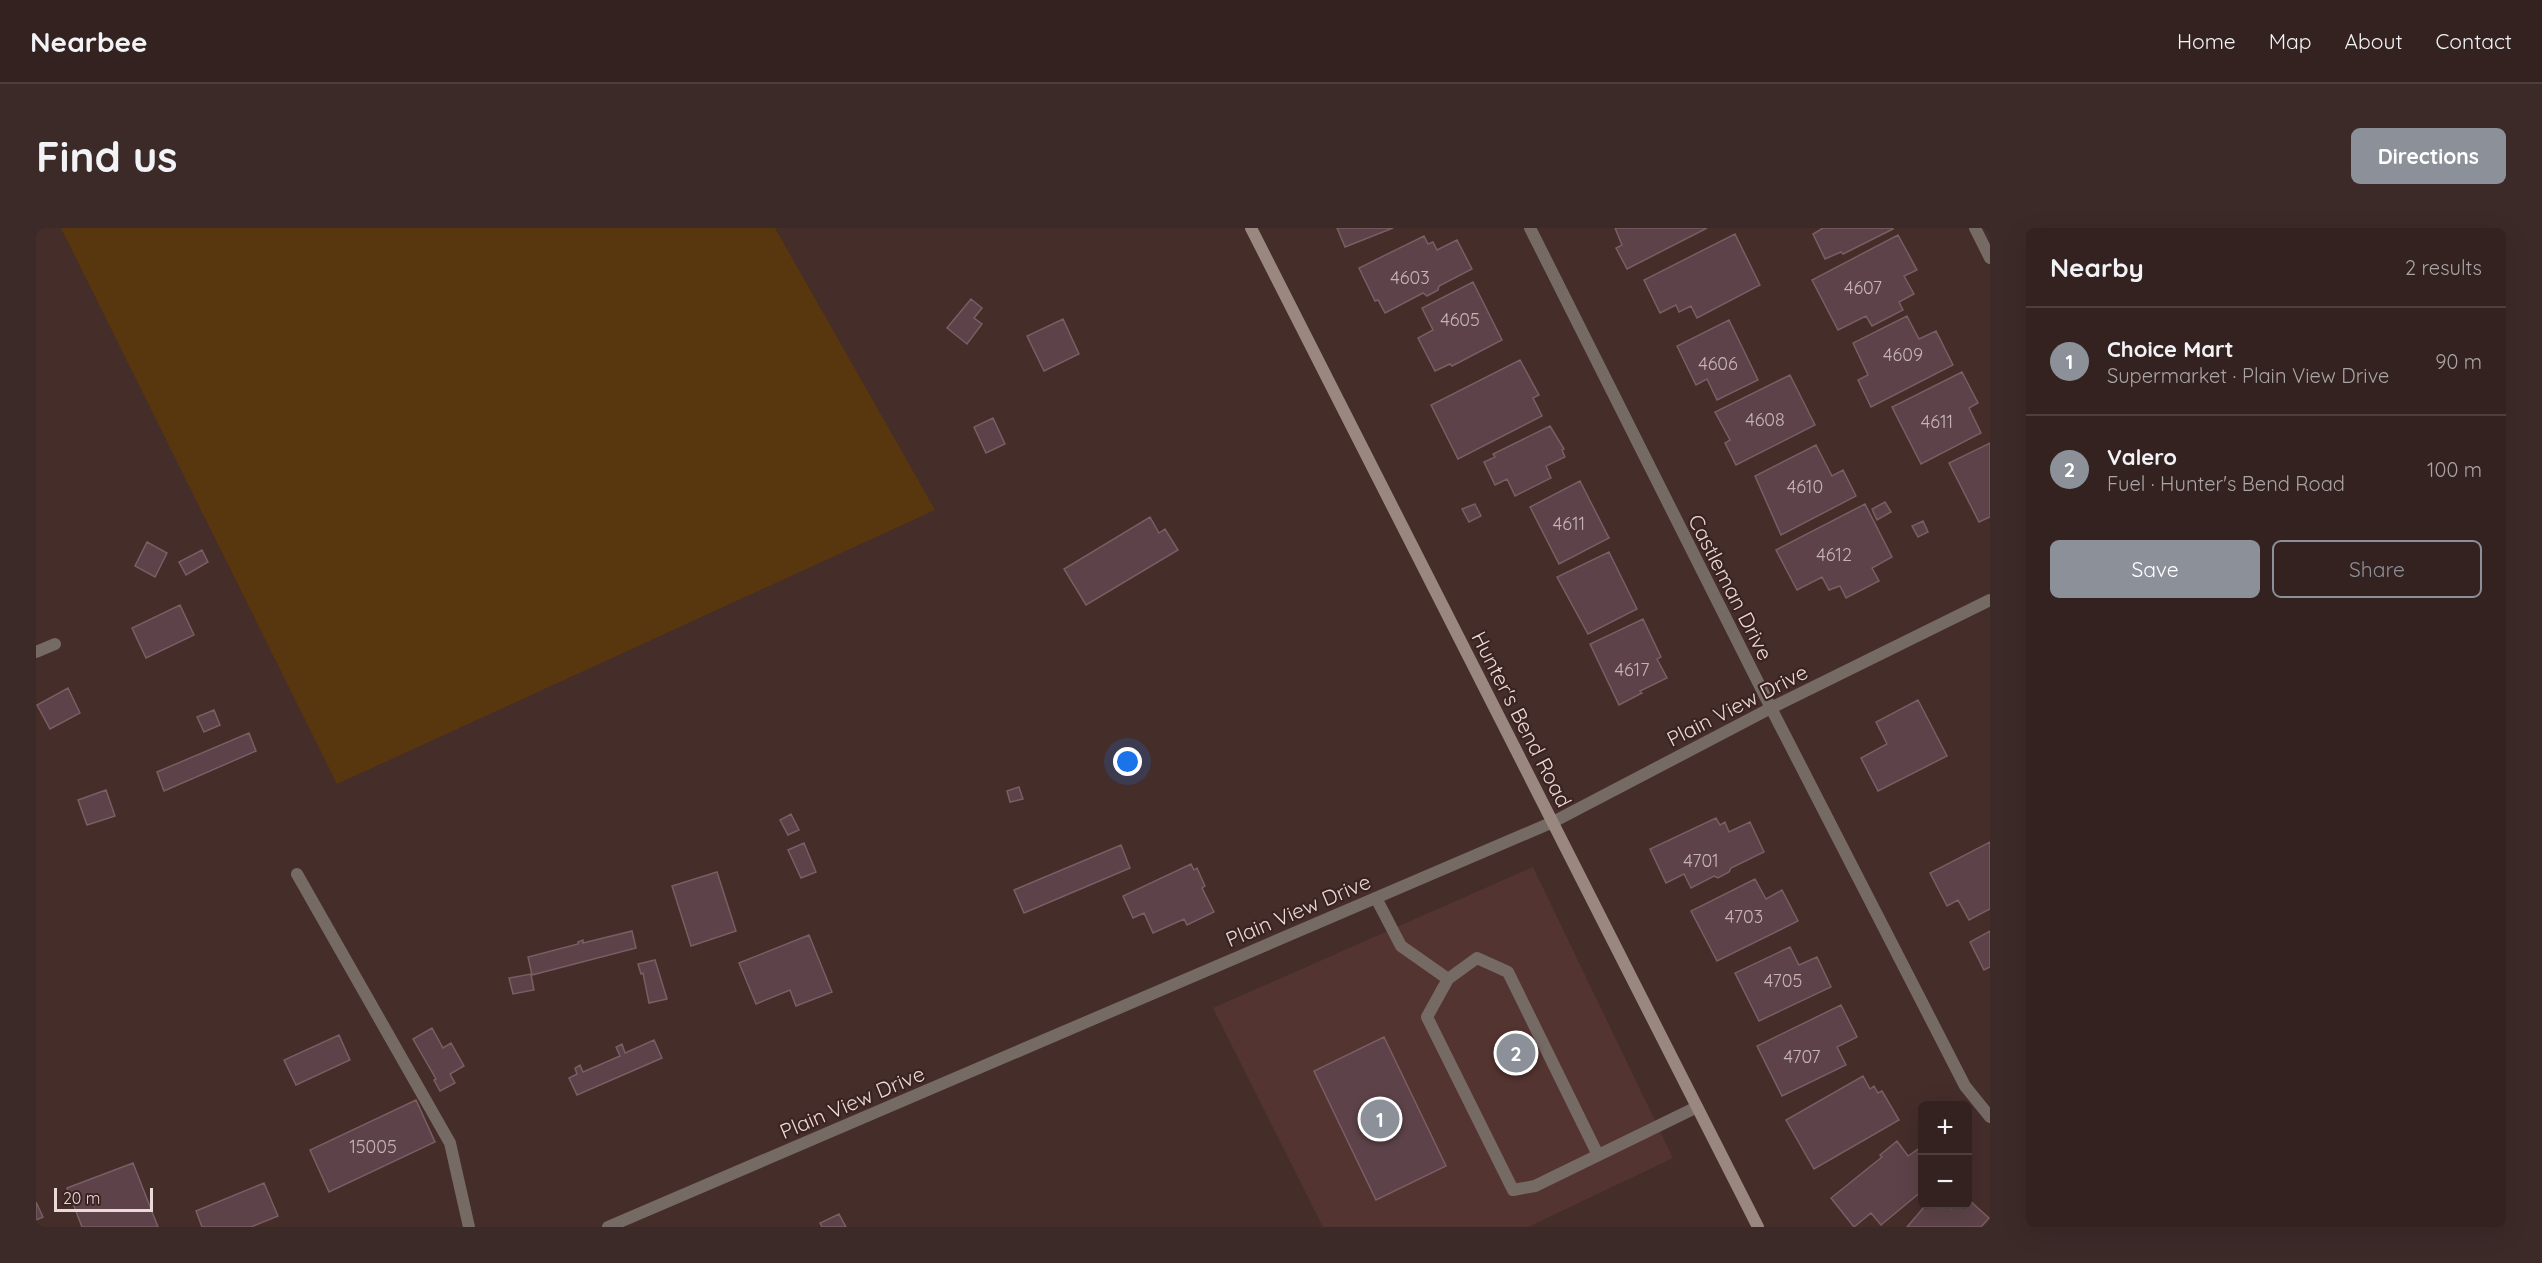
<!DOCTYPE html>
<html lang="en">
<head>
<meta charset="utf-8">
<style>
	body { margin:0; font-family:Quicksand,sans-serif; background:#3c2a29; color:#f1f3f6 }
	.controls { position:absolute; right:18px; bottom:18px; display:grid; overflow:hidden; border-radius:9px; box-shadow:0 6px 24px #0002 }
	.controls button { width:54px; height:54px; display:grid; place-items:center; padding:0; border:0; border-bottom:2px solid #4e3f3e; background:#342220; color:#f1f3f6; font:30px sans-serif }
	.scale { position:absolute; left:18px; bottom:15px; width:99px; box-sizing:border-box; padding-left:6px; border:3px solid #e9d9d7; border-top:0; font-size:16px; line-height:21px; white-space:nowrap; color:#e9d9d7; -webkit-text-stroke:4px #3a2320; paint-order:stroke }
	.you { position:absolute; left:1092px; top:534px; width:21px; height:21px; margin:-15px; border:4px solid #fff; border-radius:50%; background:#1a73e8; box-shadow:0 0 0 9px #1a73e833 }
	.badge { display:grid; place-items:center; width:39px; height:39px; border-radius:50%; background:#8c9099; color:#fff; font-size:20px; font-weight:700 }
	.pin { position:absolute; translate:-50% -50%; border:3px solid #fff; box-shadow:0 2px 6px #0006 }
	.list { margin:0; padding:0; list-style:none }
	h2 { display:flex; justify-content:space-between; align-items:center; height:78px; margin:0; padding:0 24px; font-size:26px }
	h2 small { font-size:20px; font-weight:400; color:#a9a4a5 }
	.list li { display:grid; grid-template-columns:39px 1fr auto; gap:18px; align-items:center; box-sizing:border-box; height:108px; padding:0 24px; border-top:2px solid #4e3f3e }
	.list b { display:block; font-size:22px; white-space:nowrap }
	.list p { margin:0; font-size:20px; white-space:nowrap; color:#a9a4a5 }
	.list em { font-size:20px; font-style:normal; color:#a9a4a5 }
	.actions { display:flex; gap:12px; padding:18px 24px }
	.actions a { flex:1; padding:14px 0; border:2px solid #8c9099; border-radius:9px; text-align:center; font-size:21px; color:#8c9099 }
	.actions .main { background:#8c9099; color:#fff }
	.map { position:relative; flex:none; width:1954px; height:999px; overflow:hidden; border-radius:9px }
	header { display:flex; align-items:center; gap:36px; box-sizing:border-box; height:84px; padding:0 30px; background:#342220; border-bottom:2px solid #4e3f3e }
	header strong { font-size:28px }
	nav { display:flex; gap:33px; margin-inline-start:auto; font-size:21px }
	.intro { display:flex; align-items:center; justify-content:space-between; box-sizing:border-box; height:144px; padding:0 36px }
	h1 { margin:0; font-size:42px }
	.button { padding:15px 27px; border-radius:9px; background:#8c9099; color:#fff; font-size:21px; font-weight:700 }
	main { display:flex; gap:36px; padding:0 36px }
	aside { flex:1; background:#342220; border-radius:9px; box-shadow:0 6px 24px #0002 }
	.map>svg:first-child { display:block }
</style>
</head>
<body>
<header>
<strong>Nearbee</strong>
<nav><a>Home</a><a>Map</a><a>About</a><a>Contact</a></nav>
</header>
<div class="intro"><h1>Find us</h1><a class="button">Directions</a></div>
<main>
<div class="map">
<svg width="1954" height="999" viewBox="0 0 1954 999">
	<rect width="100%" height="100%" fill="#452d2a"/>
	<!-- built -->
	<path fill="#543431" d="M1497,639l140,291 -145,69h-205l-110,-219z"/>
	<!-- green -->
	<path fill="#58370f" d="M25,0h714l160,282 -598,274z"/>
	<!-- building -->
	<path fill="#5d4349" stroke="#795e63" stroke-width="1.5" d="M1301,0h56l-48,19z
		M1579,0h92l-80,41 -11,-21 6,-3z
		M1787,0h70v1l-50,25 -2,-2 -16,7 -12,-25z
		M1699,6l25,51 -63,33 -6,-12 -12,6 -3,-7 -16,8 -16,-33z
		M1862,7l19,35 -13,6 10,18 -15,8 4,8 -31,16 -6,-10 -28,14 -26,-50z
		M1388,8l4,8 5,-2 4,8 20,-10 15,29 -33,17 -1,4 -11,6 -4,-3 -38,20 -7,-13 -3,1 -16,-33z
		M1437,54l29,58 -50,26 -2,-2 -15,7 -17,-33 15,-8 -11,-22z
		M935,71l11,9 -8,10 8,6 -15,20 -20,-16z
		M1871,88l12,23 17,-8 17,34 -82,42 -13,-27 10,-5 -15,-32z
		M1027,91l16,35 -35,17 -17,-35z
		M1693,92l29,60 -41,20 -10,-21 -11,6 -19,-39z
		M1484,132l19,35 -6,3 9,18 -84,43 -27,-54z
		M1926,144l16,31 -9,5 12,25 -60,31 -29,-57z
		M1754,147l25,50 -79,40 -11,-22 5,-3 -15,-28z
		M957,190l12,26 -19,9 -12,-26z
		M1514,198l14,23 -2,1 3,7 -19,9 5,12 -36,18 -8,-17 -12,6 -11,-23 11,-5 -2,-3z
		M1954,215v74l-11,5 -30,-59z
		M1780,217l16,31 11,-6 13,26 -75,39 -26,-59z
		M1544,253l29,57 -50,26 -29,-57z
		M1849,274l6,10 -14,8 -5,-11z
		M1439,276l6,12 -12,6 -7,-13z
		M1829,276l27,53 -20,11 7,13 -33,17 -6,-12 -11,4 -7,-13 -25,13 -21,-40z
		M1114,289l9,16 6,-4 13,21 -92,55 -22,-36z
		M1887,293l5,11 -10,5 -6,-11z
		M111,314l20,11 -12,24 -20,-11z
		M166,322l6,12 -22,13 -7,-13z
		M1573,324l28,57 -49,25 -31,-57z
		M144,377l14,30 -48,23 -14,-30z
		M1607,391l18,38 -4,2 10,19 -27,13 2,2 -23,12 -29,-61z
		M32,460l12,25 -30,16 -13,-24z
		M1882,472l29,56 -69,35 -17,-33 26,-14 -11,-22z
		M178,482l6,15 -16,7 -7,-15z
		M213,505l7,18 -92,40 -7,-19z
		M983,559l4,12 -13,3 -3,-11z
		M70,562l9,26 -28,9 -9,-25z
		M755,586l8,16 -11,5 -8,-15z
		M1680,590l4,7 5,-3 4,10 21,-10 14,30 -33,16 -2,4 -11,6 -4,-2 -23,12 -7,-14 -18,9 -16,-34z
		M1954,614v67l-21,11 -11,-20 -11,6 -17,-33z
		M768,615l12,29 -15,6 -13,-28z
		M1085,617l9,23 -106,45 -10,-23z
		M1155,636l3,6 3,-2 8,18 -3,2 12,24 -27,13 -3,-6 -31,14 -9,-20 -11,5 -10,-22z
		M681,644l19,59 -45,15 -19,-60z
		M1719,651l11,20 16,-9 16,31 -81,40 -26,-50z
		M596,703l4,17 -104,27 -4,-18 50,-13v-2l5,-2v3z
		M1954,703v36l-6,3 -14,-28z
		M773,707l23,57 -36,14 -6,-16 -34,14 -17,-41z
		M1754,719l9,18 18,-8 14,30 -72,34 -24,-48z
		M619,732l12,39 -18,4 -6,-30 -2,1 -3,-10z
		M495,746l3,16 -21,4 -4,-16z
		M1805,777l16,32 -20,10 9,18 -64,31 -25,-50z
		M396,800l11,20 8,-5 13,23 -14,8 5,9 -15,8 -6,-11 2,-1 -23,-40z
		M303,807l11,25 -54,25 -12,-25z
		M1348,809l62,129 -70,34 -62,-129z
		M618,812l8,18 -85,37 -8,-17 8,-4 -2,-6 5,-3 3,7 37,-16 -4,-9 6,-3 3,9z
		M1827,848l7,13 4,-3 4,7 4,-2 17,29 -85,49 -28,-49z
		M380,872l19,42 -106,50 -19,-42z
		M1861,913l11,15 13,-9 1,2v42l-41,34 -10,-12 -17,14 -23,-29 51,-41 -2,-2z
		M97,935l25,64h-76l-15,-39z
		M228,955l14,33 -27,11h-49l-6,-16z
		M1932,971l21,19 -8,9h-74l18,-21 3,2 3,-4h15l5,5 4,-5h13z
		M0,974l7,15 -7,3z
		M803,986l7,13h-24l-2,-4z"/>
	<g fill="none" stroke-linecap="round" stroke-linejoin="round">
		<!-- lane -->
		<path stroke="#766a65" stroke-width="12" d="M0,424l19,-8
			M261,646l153,269 19,84
			M1340,670l25,48 47,33
			M1562,927l-90,-183 -31,-14 -29,21 -21,38 86,173 22,-4 162,-79"/>
		<!-- street -->
		<path stroke="#766a65" stroke-width="12" d="M1494,0l241,480 194,378 25,31
			M1939,0l15,30
			M572,999l945,-405 218,-114 219,-108"/>
		<!-- secondary -->
		<path stroke="#9a8880" stroke-width="12" d="M1215,0l507,999"/>
	</g>
	<g text-anchor="middle" dominant-baseline="central" stroke-width="4.5" stroke-linejoin="round" paint-order="stroke">
		<!-- number labels -->
		<g font-size="18" fill="#c6b4b4">
			<text x="1374" y="49">4603</text>
			<text x="1827" y="59">4607</text>
			<text x="1424" y="91">4605</text>
			<text x="1867" y="126">4609</text>
			<text x="1682" y="135">4606</text>
			<text x="1729" y="191">4608</text>
			<text x="1901" y="193">4611</text>
			<text x="1769" y="258">4610</text>
			<text x="1533" y="295">4611</text>
			<text x="1798" y="326">4612</text>
			<text x="1596" y="441">4617</text>
			<text x="1665" y="632">4701</text>
			<text x="1708" y="688">4703</text>
			<text x="1747" y="752">4705</text>
			<text x="1766" y="828">4707</text>
			<text x="337" y="918">15005</text>
		</g>
		<!-- street labels -->
		<g font-size="21" fill="#e9d9d7" stroke="#3a2320">
			<text transform="translate(1695 359) rotate(63)">Castleman Drive</text>
			<text transform="translate(1701 477) rotate(-27)">Plain View Drive</text>
			<text transform="translate(1486 491) rotate(63)">Hunter's Bend Road</text>
			<text transform="translate(1262 682) rotate(-23)">Plain View Drive</text>
			<text transform="translate(816 874) rotate(-23)">Plain View Drive</text>
		</g>
	</g>
</svg>
<div class="controls">
<button>+</button>
<button>−</button>
</div>
<div class="scale">20 m</div>
<div class="you"></div>
<div class="pin badge" style="left:1344px;top:891px">1</div>
<div class="pin badge" style="left:1480px;top:825px">2</div>
</div>
<aside>
<h2>Nearby<small>2 results</small></h2>
<ul class="list">
<li><span class="badge">1</span><div><b>Choice Mart</b><p>Supermarket · Plain View Drive</p></div><em>90 m</em></li>
<li><span class="badge">2</span><div><b>Valero</b><p>Fuel · Hunter's Bend Road</p></div><em>100 m</em></li>
</ul>
<div class="actions"><a class="main">Save</a><a>Share</a></div>
</aside>
</main>
</body>
</html>
